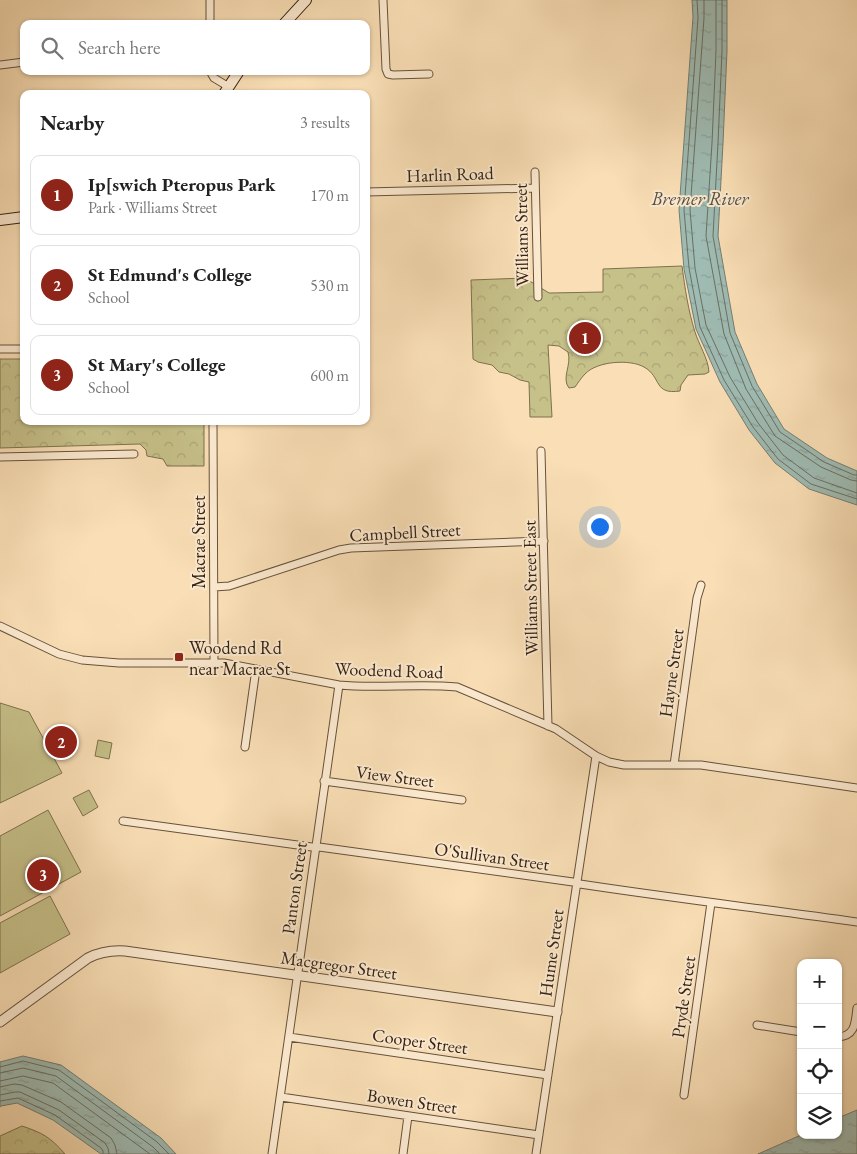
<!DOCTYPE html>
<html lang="en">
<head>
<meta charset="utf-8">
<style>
	body { margin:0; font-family:"EB Garamond",serif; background:#f6f6f6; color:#222 }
	.controls { position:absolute; right:15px; bottom:15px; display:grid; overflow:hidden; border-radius:10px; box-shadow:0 1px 4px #0004 }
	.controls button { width:45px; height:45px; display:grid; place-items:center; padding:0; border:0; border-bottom:1px solid #e0e0e0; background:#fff; color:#222; font:25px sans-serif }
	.you { position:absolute; left:599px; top:526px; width:18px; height:18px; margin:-12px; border:4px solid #fff; border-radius:50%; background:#1a73e8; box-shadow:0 0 0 8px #1a73e833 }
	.badge { display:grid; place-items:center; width:32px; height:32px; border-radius:50%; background:#8f2418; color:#fff; font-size:16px; font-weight:700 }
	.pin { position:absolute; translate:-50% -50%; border:2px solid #fff; box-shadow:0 1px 5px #0006 }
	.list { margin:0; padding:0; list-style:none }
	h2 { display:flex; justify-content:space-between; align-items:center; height:65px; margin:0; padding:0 20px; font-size:21px }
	h2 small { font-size:16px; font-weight:400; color:#767676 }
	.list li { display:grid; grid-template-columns:32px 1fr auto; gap:15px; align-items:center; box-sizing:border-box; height:80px; margin:0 10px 10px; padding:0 10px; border:1px solid #e0e0e0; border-radius:10px }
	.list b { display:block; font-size:19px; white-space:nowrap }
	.list p { margin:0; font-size:16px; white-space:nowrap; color:#767676 }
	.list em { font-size:16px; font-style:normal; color:#767676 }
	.icon { flex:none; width:28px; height:28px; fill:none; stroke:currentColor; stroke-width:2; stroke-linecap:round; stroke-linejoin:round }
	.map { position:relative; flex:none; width:857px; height:1154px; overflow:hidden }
	.search { position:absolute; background:#fff; box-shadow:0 1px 4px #0004; left:20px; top:20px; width:350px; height:55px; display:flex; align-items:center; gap:12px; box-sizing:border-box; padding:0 18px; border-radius:10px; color:#767676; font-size:19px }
	.panel { position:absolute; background:#fff; box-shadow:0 1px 4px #0004; left:20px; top:90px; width:350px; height:335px; border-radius:10px }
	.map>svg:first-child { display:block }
</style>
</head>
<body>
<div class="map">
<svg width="857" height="1154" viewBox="0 0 857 1154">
	<defs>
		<pattern id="park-crowns" width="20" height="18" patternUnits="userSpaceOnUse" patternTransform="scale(1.25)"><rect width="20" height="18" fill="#c6c089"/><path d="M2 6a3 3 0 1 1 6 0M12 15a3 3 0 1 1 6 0" fill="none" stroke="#aba575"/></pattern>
		<pattern id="water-ripples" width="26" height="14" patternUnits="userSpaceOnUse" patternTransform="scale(1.25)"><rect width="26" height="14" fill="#9fbcb4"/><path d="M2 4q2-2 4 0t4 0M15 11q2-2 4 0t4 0" fill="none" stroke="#8aa19a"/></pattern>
	</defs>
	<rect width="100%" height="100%" fill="#fadfb6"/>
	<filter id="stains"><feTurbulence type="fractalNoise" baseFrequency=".004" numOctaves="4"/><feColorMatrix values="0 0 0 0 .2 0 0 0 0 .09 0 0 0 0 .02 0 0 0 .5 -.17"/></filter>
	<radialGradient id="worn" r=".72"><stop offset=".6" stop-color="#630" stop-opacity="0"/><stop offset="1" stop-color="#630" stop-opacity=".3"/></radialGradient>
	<!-- grass -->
	<path fill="#c6c089" stroke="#7e714e" d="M0,703l29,9 33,61 -62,30z
		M98,740l14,3 -3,16 -14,-3z
		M89,790l9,17 -15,9 -10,-18z
		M48,810l33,62 -81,44v-80z
		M50,896l20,38 -70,39v-50z"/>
	<!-- park -->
	<path fill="url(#park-crowns)" stroke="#7e714e" d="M682,266c3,22 6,44 13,66 4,13 13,26 14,40l-4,2 -17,1 -7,10 -1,6c-27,4 -18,-14 -36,-24 -14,-8 -47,-6 -59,7 -4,4 -7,9 -10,13l-6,1c-8,-10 3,-23 -1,-36l-9,-6 -11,-1 4,72h-22l-1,-35 -9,-2 -11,-6 -10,-2 -7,-7 -14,-3 -5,-3 -2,-79 54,-2 24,15 54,-1v-23z
		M0,359h24v62h180v45h-37l-4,-7 -16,-3 -1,-6 -6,-6 -140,4z
		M22,1126c21,7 28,11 43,28h-65v-18z"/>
	<!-- water -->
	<path fill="url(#water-ripples)" stroke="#757e73" d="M692,0h35v51l-4,92 -5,93 17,96 22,52 27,45 43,29 30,13v34l-48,-16 -34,-26 -26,-33 -29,-48 -24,-53 -12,-60 -5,-59 14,-193z
		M23,1056l38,9 100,73 15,16h-75l-48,-34 -36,-17 -16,3 -1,1v-45z
		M857,1110v44h-99l43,-19h37v-17z"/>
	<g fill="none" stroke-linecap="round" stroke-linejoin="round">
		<!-- shore -->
		<path stroke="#6a6f63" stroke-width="1" d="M697,0l1,18 -14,192 5,58 11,59 24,53 29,47 25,32 33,25 46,15
			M704,0v18l-14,192 5,58 11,57 24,52 28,46 25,32 31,23 43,15
			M716,0v51l-4,92 -6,93 18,98 22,55 29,47 46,31 30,13 6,1
			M722,0v51l-4,92 -5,93 17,97 22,53 28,46 44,30 30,13h3
			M0,1067l23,-6 36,9 98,72 12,12
			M0,1073l23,-5 33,8 97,71 7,7
			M0,1081l23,-5 30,7 97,71
			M0,1087l14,-3 8,1 39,17 50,36 4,7 2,9
			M0,1095l15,-3h5l39,18 46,33 3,5 1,6
			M0,1101l18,-3 37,17 46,33 2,3v3"/>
		<!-- minor casing -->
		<g stroke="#66513b" stroke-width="9">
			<path id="minor" d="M383,0l3,69 2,5 5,1 36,-1
				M210,24v-24
				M0,65l24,-3
				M210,71l4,7 15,9
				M535,172l3,125
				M366,192l169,-4
				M0,349h24
				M213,421l1,242
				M541,451l7,275
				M0,457l134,-3
				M214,587l15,-1 110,-36 12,-2 193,-7
				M0,626l59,28 23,6 37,3h105l115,22c39,4 79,-2 118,2l99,42 40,27 13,6 15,3h77l156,23
				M245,747l11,-78
				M674,765l23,-167 4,-13
				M324,781l138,19
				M123,821l189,26h7l254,35 7,2c92,14 185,25 277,38
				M757,1025l44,7
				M289,1037l259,38
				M838,1037c18,-1 17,-15 19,-29
				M684,1095l27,-192
				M281,1097l258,38
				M272,1154l67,-469
				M403,1154l5,-38
				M536,1154l60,-398"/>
		</g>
		<!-- tertiary casing -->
		<g stroke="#66513b" stroke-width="11">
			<path id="tertiary" d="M0,1022l88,-64c12,-6 23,-8 37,-7l432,61"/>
		</g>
		<!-- secondary casing -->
		<g stroke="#352212" stroke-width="12">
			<path id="secondary" d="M284,24l22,-24
				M224,94l15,-23
				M0,220l24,-3"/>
		</g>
		<!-- minor -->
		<use href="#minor" stroke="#fcead0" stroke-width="7"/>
		<!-- tertiary -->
		<use href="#tertiary" stroke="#fcead0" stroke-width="9"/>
		<!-- secondary -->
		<use href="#secondary" stroke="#fcead0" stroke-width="10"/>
	</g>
	<!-- markers -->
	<rect fill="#8f2418" stroke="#fcead0" stroke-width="2" x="174" y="652" width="10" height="10" rx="2.5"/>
	<g text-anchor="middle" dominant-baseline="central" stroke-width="4" stroke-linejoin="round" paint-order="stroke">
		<!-- street labels -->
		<g font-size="18" fill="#352212" stroke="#fcead0">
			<text transform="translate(450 174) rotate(-2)">Harlin Road</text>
			<text transform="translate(521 235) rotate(-91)">Williams Street</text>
			<text transform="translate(405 532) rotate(-3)">Campbell Street</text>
			<text transform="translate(198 542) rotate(-90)">Macrae Street</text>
			<text transform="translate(530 588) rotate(-91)">Williams Street East</text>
			<text transform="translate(389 670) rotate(2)">Woodend Road</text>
			<text transform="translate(671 673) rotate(-82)">Hayne Street</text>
			<text transform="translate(395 776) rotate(7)">View Street</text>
			<text transform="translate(492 856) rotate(8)">O'Sullivan Street</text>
			<text transform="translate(294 888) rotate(-82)">Panton Street</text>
			<text transform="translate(551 953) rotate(-82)">Hume Street</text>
			<text transform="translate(339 965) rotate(8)">Macgregor Street</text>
			<text transform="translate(683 997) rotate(-82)">Pryde Street</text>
			<text transform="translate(420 1041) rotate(8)">Cooper Street</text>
			<text transform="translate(412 1101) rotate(8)">Bowen Street</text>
		</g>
		<!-- poi labels -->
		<g font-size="18" fill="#352212" stroke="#fcead0" text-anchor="start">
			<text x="189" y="647">Woodend Rd<tspan x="189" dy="21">near Macrae St</tspan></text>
		</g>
		<!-- water labels -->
		<g font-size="19" font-style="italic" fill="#555043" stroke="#fcead0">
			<text x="700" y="198">Bremer River</text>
		</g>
	</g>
	<rect width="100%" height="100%" filter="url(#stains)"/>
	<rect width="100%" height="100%" fill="url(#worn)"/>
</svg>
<div class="controls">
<button>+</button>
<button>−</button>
<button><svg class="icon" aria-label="locate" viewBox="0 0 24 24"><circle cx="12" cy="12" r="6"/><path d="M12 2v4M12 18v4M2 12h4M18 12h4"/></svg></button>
<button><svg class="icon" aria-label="layers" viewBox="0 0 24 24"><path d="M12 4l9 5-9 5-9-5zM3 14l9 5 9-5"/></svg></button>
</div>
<div class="you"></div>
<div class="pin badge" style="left:585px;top:338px">1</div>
<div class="pin badge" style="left:61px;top:742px">2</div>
<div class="pin badge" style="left:43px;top:875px">3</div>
<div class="search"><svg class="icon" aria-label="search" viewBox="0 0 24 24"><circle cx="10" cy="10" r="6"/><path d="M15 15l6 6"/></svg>Search here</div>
<section class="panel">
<h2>Nearby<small>3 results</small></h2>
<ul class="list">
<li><span class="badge">1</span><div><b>Ip[swich Pteropus Park</b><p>Park · Williams Street</p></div><em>170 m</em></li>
<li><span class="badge">2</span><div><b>St Edmund's College</b><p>School</p></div><em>530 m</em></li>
<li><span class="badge">3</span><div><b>St Mary's College</b><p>School</p></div><em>600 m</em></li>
</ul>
</section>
</div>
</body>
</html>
